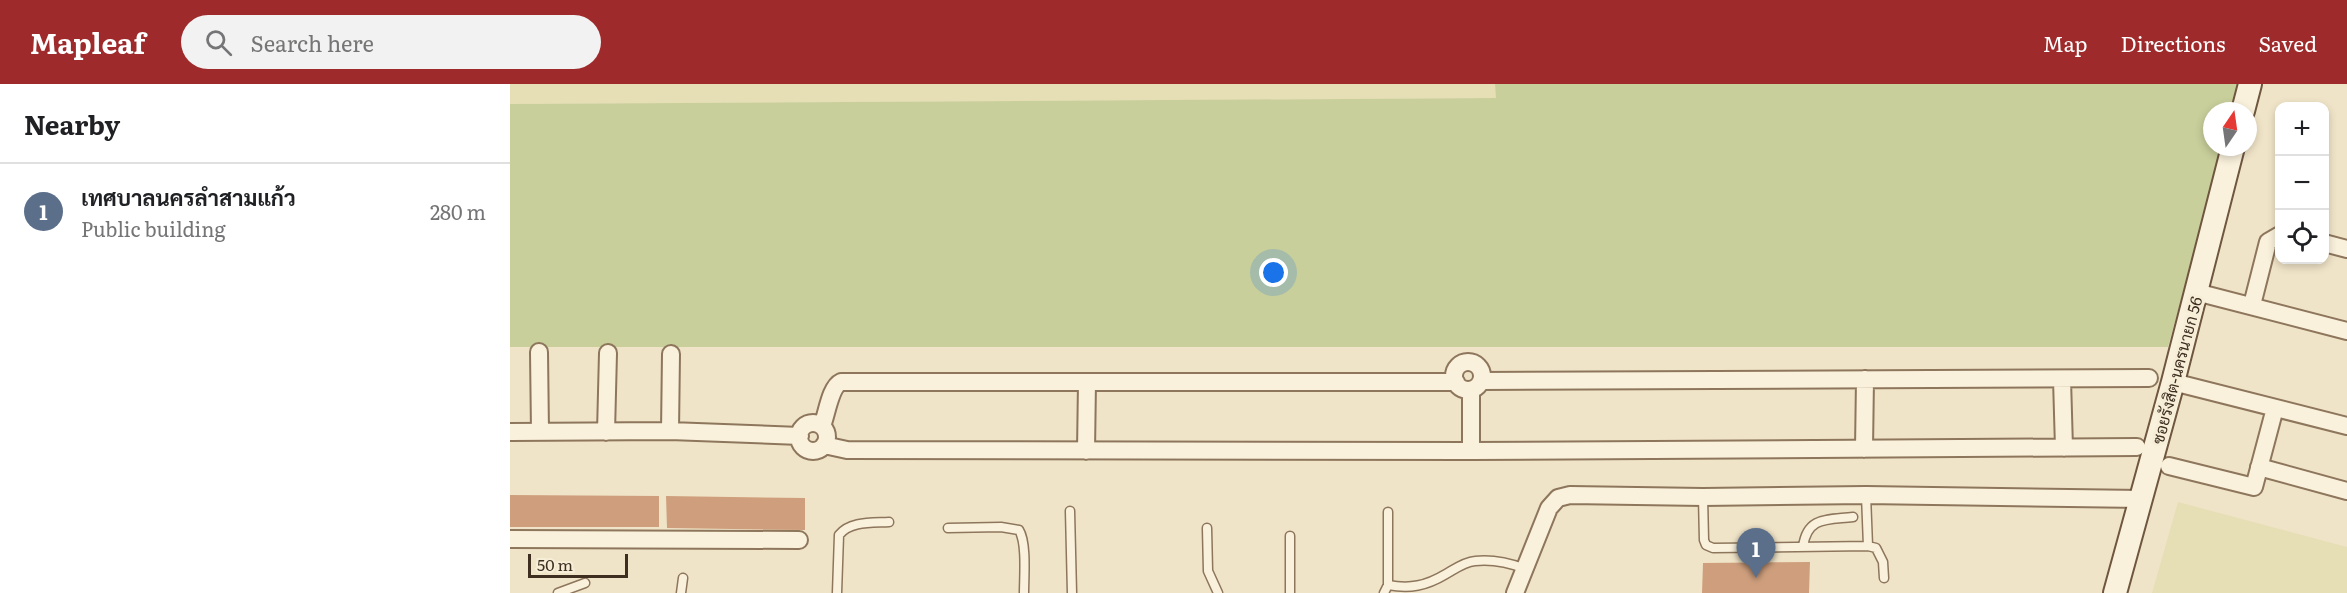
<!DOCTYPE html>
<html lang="en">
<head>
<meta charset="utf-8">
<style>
	body { margin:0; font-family:Literata,Sarabun,serif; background:#f2f2f2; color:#202124 }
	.controls { position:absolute; right:18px; top:18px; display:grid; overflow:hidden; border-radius:12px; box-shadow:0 3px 9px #0003 }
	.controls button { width:54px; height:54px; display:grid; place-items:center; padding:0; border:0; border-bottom:2px solid #e0e0e0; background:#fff; color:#202124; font:30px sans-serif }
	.compass { position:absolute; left:1693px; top:18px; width:54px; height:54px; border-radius:50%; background:#fff; box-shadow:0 3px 9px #0003; rotate:13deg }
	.scale { position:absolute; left:18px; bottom:15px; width:100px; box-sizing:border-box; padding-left:6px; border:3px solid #3d2e20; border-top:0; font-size:16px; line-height:21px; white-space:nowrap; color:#3d2e20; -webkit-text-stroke:4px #f7eed8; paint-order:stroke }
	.you { position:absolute; left:764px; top:189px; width:21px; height:21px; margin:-15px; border:4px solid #fff; border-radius:50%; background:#1a73e8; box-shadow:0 0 0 9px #1a73e833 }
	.badge { display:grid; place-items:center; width:39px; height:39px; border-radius:50%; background:#9e2a2b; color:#fff; font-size:20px; font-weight:700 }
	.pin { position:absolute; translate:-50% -50px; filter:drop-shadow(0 2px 3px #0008) }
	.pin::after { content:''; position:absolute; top:32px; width:21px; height:18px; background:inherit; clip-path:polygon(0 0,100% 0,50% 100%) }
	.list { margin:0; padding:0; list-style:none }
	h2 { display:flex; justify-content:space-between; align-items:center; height:78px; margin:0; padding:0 24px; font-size:26px }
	h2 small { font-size:20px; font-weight:400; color:#757577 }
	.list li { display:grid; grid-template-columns:39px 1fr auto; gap:18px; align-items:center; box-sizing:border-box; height:96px; padding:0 24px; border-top:2px solid #e0e0e0 }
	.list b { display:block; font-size:22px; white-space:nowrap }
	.list p { margin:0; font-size:20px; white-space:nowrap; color:#757577 }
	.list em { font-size:20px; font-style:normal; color:#757577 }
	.icon { flex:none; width:33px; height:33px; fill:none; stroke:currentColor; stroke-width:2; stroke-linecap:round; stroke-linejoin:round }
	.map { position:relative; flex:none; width:1837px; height:509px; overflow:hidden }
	header { display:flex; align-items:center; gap:36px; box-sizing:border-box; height:84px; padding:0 30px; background:#9e2a2b; color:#fff }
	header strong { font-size:28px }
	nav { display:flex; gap:33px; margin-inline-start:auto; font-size:21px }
	.search { width:420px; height:54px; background:#f2f2f2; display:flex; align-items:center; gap:15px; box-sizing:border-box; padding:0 21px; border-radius:33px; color:#757577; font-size:22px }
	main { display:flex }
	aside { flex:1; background:#fff }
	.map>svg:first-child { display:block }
</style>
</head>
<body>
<header>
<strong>Mapleaf</strong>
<div class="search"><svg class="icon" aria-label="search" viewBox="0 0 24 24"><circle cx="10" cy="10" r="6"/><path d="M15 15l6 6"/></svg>Search here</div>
<nav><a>Map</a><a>Directions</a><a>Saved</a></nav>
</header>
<main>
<aside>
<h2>Nearby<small></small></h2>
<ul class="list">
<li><span class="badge" style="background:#5c6f8a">1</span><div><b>เทศบาลนครลำสามแก้ว</b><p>Public building</p></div><em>280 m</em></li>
</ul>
</aside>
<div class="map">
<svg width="1837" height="509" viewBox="0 0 1837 509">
	<rect width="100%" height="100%" fill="#f0e4c8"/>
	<!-- farmland -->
	<path fill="#e6deb5" d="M0,0h985l2,14 -987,6z
		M1668,418l169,45v46h-195z"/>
	<!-- green -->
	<path fill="#c9cf9b" d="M985,0h745l-8,27h-20v36h11l-55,200h-1658v-243l986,-6z"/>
	<!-- building -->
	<path fill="#cf9f7d" d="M0,411l149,1v31h-149z
		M156,412l139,2v32l-138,-2z
		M1300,478l-1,31h-107l1,-30z"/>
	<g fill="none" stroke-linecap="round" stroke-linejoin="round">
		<!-- lane casing -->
		<g stroke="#8d765c" stroke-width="11">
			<path id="lane" d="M1356,411l2,51 8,2 7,14 1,16
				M1193,413l1,43 2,5 7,3 155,-2
				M560,427l2,82
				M878,428v73
				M438,444l53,-1 18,3c8,13 5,47 5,63
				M697,444l1,43 10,22
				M780,452v57
				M1293,463c4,-31 25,-27 50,-30
				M48,509l27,-10
				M171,509l2,-15
				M327,509l2,-58c11,-14 33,-12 50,-13
				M874,509l4,-8c22,4 38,1 58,-11 9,-5 18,-12 29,-13 17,-2 35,2 51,8"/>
		</g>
		<!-- street casing -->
		<g stroke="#8d765c" stroke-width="20">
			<path id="street" d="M1814,159l23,6
				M1686,208l151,39
				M1742,221l16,-63 12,-7
				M29,268l1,80
				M944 292a14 14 0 1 1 28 0a14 14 0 1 1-28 0Z
				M1552,295l2,69
				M971,297l668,-3
				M1663,298l174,44
				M961,306v61
				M289 353a14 14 0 1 1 28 0a14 14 0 1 1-28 0Z
				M312,342c5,-12 8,-39 19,-44h615
				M160,347l1,-77
				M0,348l160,-1 130,5
				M96,348l2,-79
				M314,361l23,5 624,1 666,-4
				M1354,365l1,-70
				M576,367l1,-69
				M1659,382l85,21 21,-79
				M1749,383l88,24
				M0,455l289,1
				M1005,509l34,-85 9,-10 12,-3 133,2 163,-2 276,4"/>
		</g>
		<!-- secondary casing -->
		<g stroke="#6f573f" stroke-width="26">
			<path id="secondary" d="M1733,27l7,-27
				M1605,509l58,-211 60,-235"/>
		</g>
		<!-- lane -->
		<use href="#lane" stroke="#faf1dc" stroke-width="8"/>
		<!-- street -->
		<use href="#street" stroke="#faf1dc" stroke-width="16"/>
		<!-- secondary -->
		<use href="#secondary" stroke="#faf1dc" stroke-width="22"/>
	</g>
	<g text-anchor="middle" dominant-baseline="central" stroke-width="6" stroke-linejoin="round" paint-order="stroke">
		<!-- street labels -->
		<g font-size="16" fill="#3d2e20" stroke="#f7eed8">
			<text transform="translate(1666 286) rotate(-75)">ซอยรังสิต-นครนายก 56</text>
		</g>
	</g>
</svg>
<div class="controls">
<button>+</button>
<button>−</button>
<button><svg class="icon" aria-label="locate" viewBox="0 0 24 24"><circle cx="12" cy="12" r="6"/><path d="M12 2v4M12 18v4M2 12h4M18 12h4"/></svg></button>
</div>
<svg class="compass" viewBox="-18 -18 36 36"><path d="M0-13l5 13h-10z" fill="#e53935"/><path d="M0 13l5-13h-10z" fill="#757577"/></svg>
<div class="scale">50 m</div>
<div class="you"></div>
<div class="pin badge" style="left:1246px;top:494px;background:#5c6f8a">1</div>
</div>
</main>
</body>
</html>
